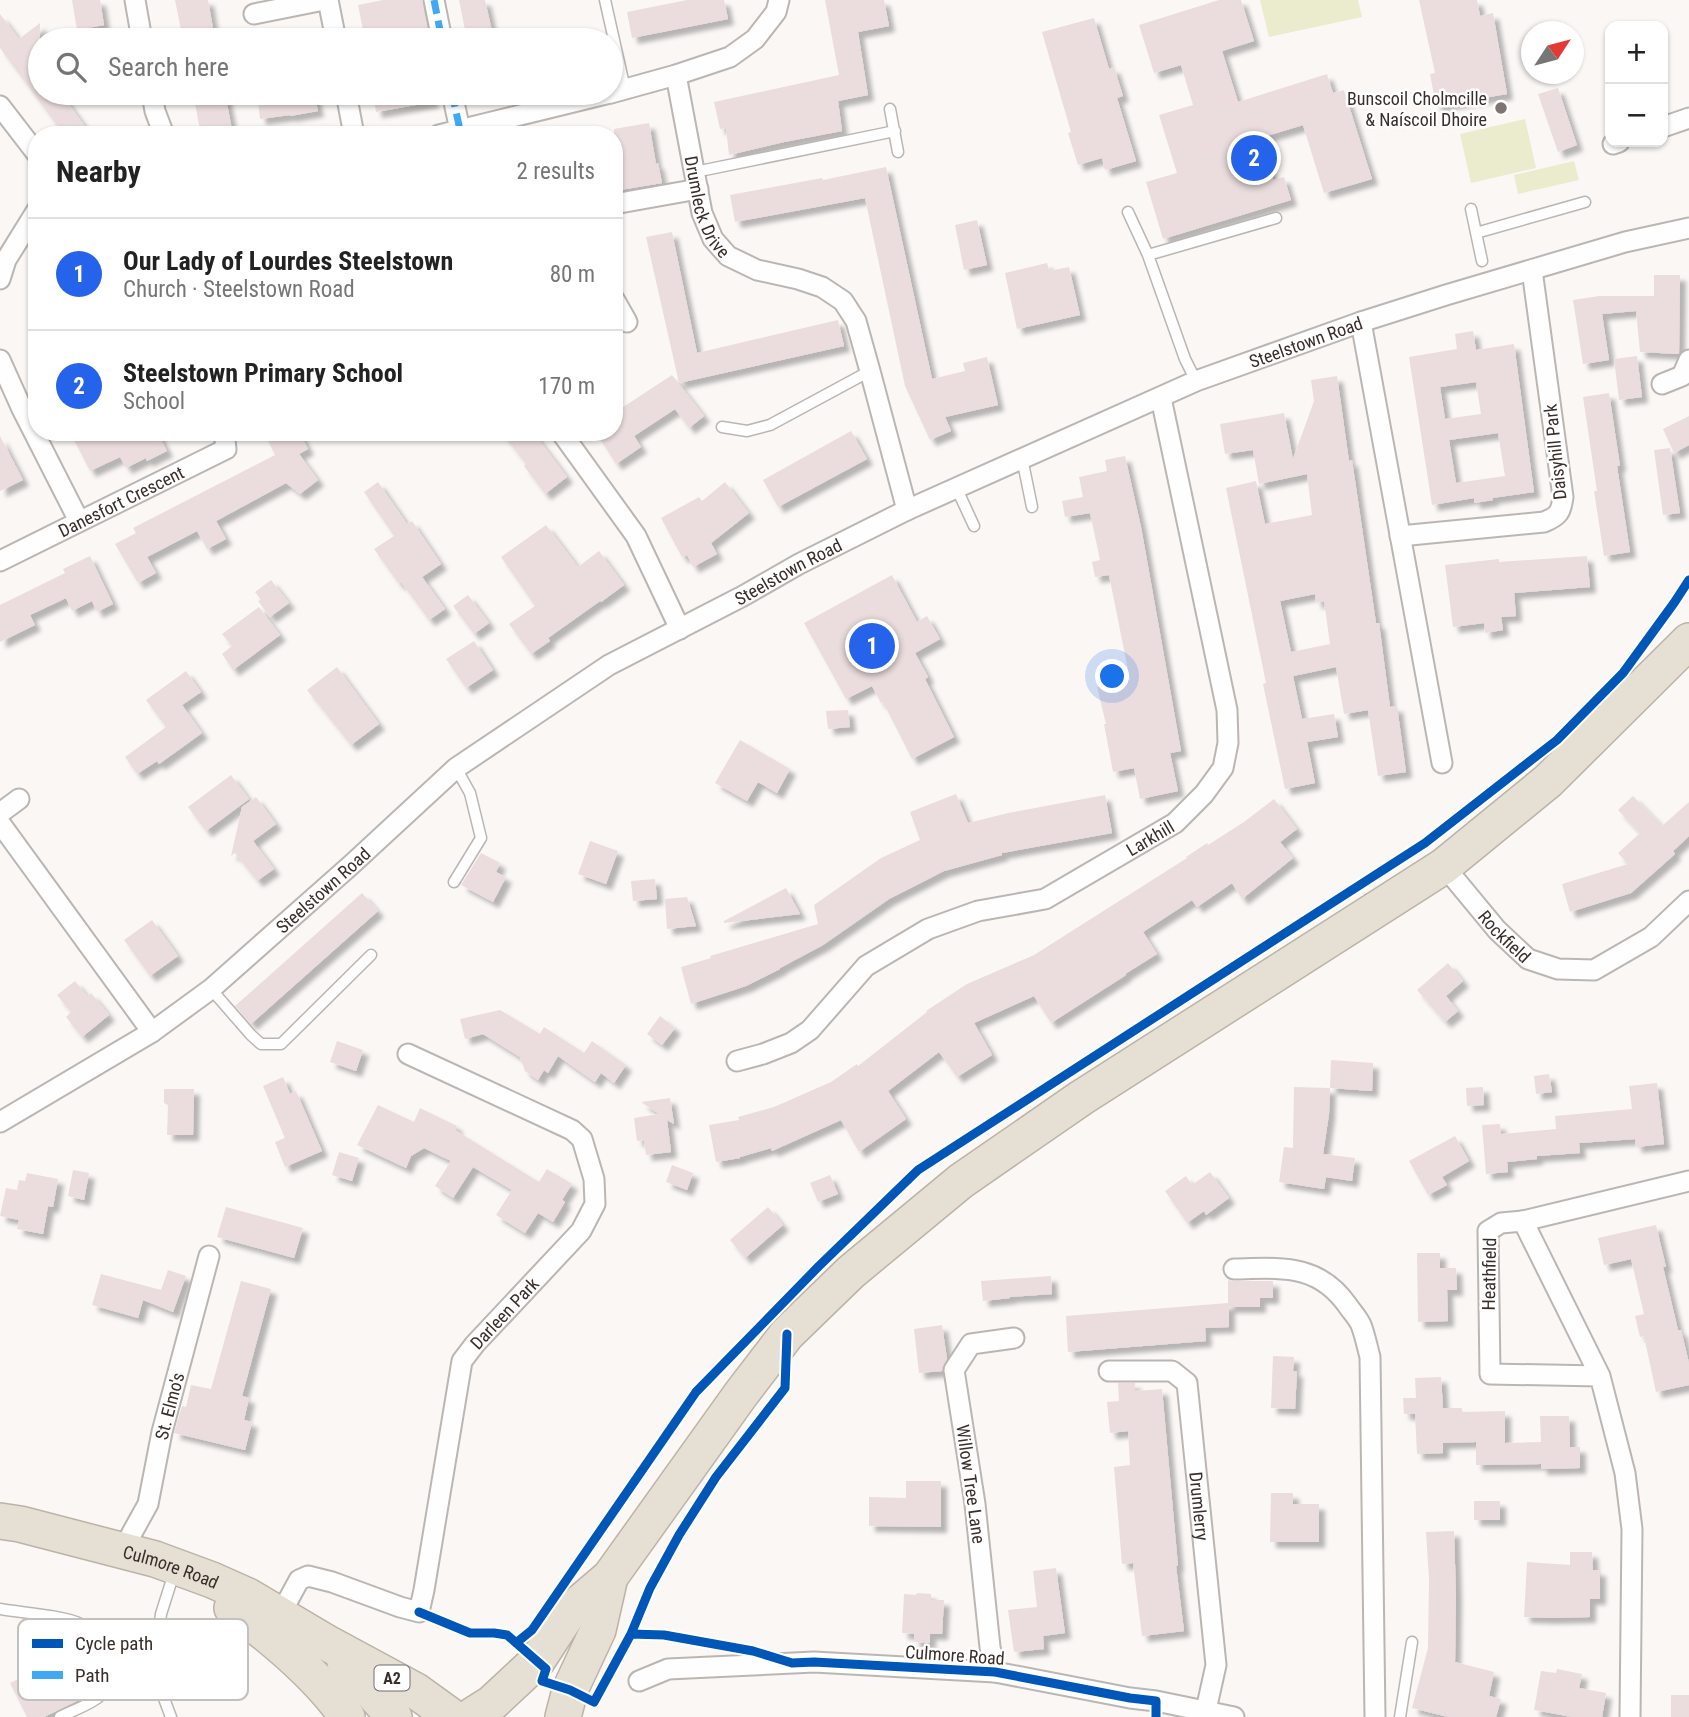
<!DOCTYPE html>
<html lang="en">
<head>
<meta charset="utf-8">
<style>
	body { margin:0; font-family:"Roboto Condensed",sans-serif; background:#f2f2f2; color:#222 }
	.controls { position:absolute; right:21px; top:21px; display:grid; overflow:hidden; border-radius:14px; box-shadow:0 2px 5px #0004 }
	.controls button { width:63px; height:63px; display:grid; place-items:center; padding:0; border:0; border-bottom:2px solid #e0e0e0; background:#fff; color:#222; font:35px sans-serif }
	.compass { position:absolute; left:1521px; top:21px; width:63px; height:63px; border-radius:50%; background:#fff; box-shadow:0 2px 5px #0004; rotate:54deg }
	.you { position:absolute; left:1113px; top:677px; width:24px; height:24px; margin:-18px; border:5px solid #fff; border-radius:50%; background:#1a73e8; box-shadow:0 0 0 10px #1a73e833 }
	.badge { display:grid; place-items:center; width:46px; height:46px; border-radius:50%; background:#2563eb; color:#fff; font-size:23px; font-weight:700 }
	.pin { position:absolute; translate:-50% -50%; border:4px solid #fff; box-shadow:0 2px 7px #0006 }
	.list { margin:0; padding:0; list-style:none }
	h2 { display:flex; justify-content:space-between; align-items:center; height:91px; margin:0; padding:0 28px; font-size:30px }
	h2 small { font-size:23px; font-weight:400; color:#767676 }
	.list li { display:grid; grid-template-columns:46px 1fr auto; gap:21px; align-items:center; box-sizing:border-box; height:112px; padding:0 28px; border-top:2px solid #e0e0e0 }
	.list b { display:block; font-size:26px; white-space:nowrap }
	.list p { margin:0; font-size:23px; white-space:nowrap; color:#767676 }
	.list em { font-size:23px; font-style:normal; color:#767676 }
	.icon { flex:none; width:38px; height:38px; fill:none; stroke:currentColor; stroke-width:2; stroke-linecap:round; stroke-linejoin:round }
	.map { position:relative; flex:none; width:1689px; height:1717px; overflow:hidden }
	.search { position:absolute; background:#fff; box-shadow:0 2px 5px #0004; left:28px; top:28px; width:595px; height:77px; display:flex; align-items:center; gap:18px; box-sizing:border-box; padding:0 24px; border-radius:38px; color:#767676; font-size:26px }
	.panel { position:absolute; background:#fff; box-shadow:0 2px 5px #0004; left:28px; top:126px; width:595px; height:315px; border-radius:28px }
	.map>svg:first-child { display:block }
</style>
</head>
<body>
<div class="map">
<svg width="1689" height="1717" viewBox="0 0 1689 1717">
	<defs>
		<filter id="shadow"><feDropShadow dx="6" dy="6" stdDeviation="2" flood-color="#0004"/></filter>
	</defs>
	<rect width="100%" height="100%" fill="#faf7f5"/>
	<!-- green -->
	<path fill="#eaeccd" d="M1260,0h98l4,17 -93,20z
		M1525,119l11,49 -65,15 -11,-49z
		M1574,161l5,19 -61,14 -4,-19z"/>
	<!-- building -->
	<path fill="#ebdddd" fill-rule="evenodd" filter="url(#shadow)" d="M72,0h28l4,25 -27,5z
		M175,0h33l7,40h-32z
		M383,0h39l8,40h-65l-7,-35z
		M459,0h26l9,40h-25l-1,-6 -2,1z
		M687,0h37l4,19 -96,19 -5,-26z
		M825,0h59l5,26 -31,6 10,63 -30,6 4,30 -58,11 -55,13 -3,-27 -6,1 -6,-27 125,-27z
		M1219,0h22l13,41 -32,10 16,51 89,-28 6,19 11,-3 28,89 -48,14 -21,-68 -43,13 13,42 11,-3 7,23 -128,39 -17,-57 31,-9 -18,-58 34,-10 -12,-40 -27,8 -15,-48z
		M1419,0h58l3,16 13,-3 14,81 -71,12 -6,-32 5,-1z
		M0,14l19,25 21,-16v70h21l30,42h-27l-64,-87z
		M1094,18l15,51 5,-2 9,29 -6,2 19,63 -31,9 -3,-12 -24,7 -10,-32 3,-1 -29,-100z
		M1558,88l19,57 -19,7 -20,-58z
		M193,93h32l8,42h-32z
		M257,93h57l4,18 -28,5v-1l-30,4z
		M373,93h59l1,9 -57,10z
		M649,123l7,41 2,-1 4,20 -48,8v-62z
		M886,167l46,212 33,-8 -2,-8 24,-6 11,48 -53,12 6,14 -21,9 -25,-54 -40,-188 -130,24 -5,-27 92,-17 1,2z
		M977,220l10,45 -23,5 -9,-45z
		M672,232l25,121 141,-33 6,26 -165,37 -33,-146z
		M1047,263l2,8 20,-4 11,48 -63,14 -12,-56z
		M1654,275h26l-1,79 -39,-2 -4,-41 -34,3 7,46 -26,4 -10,-64 26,-4h55z
		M1473,331l3,19 38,-6 20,148 -42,6 1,2 -19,3v-5l-42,7 -23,-148 48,-8 -2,-15zM1476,382l5,32 -36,5 -5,-32zM1498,433l7,43 -49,7 -7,-43z
		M1637,356l5,41 -23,3 -5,-41z
		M672,375l32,41 -15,12 -14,-19 -41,27 7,11 -25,17 -20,-32h18v-19z
		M1337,376l12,85 3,-1 24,163h3l11,84 7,-1 9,66 -28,4 -10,-66 -24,4 -8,-47 -43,9 9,43 32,-5 4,23 -31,5 8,41 -30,6 -22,-105 3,-1 -40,-195 30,-7 9,43 47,-9 -5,-41 -48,10 -6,-34 -28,4 -5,-30 64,-11 9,46 21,-58 -3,-21zM1315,594l1,9 8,-2 6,43 -39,8 -11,-51z
		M1609,393l11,73h-3l13,86 -26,4 -10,-65h3l-14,-94z
		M1689,416v29l-15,8 -11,-24z
		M851,431l16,28 -89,48 -15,-27z
		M70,432h87l10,19 -20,10 -1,-3 -20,10 -6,-11 -30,14z
		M264,432h35l9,17 -9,5 19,26 -18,14 -14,-11 -70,38 10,18 -19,10 -10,-18 -50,26 9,16 -18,10 -23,-39 21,-11 -3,-5 142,-73z
		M501,432h32l34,45 -22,17 -21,-28 2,-2z
		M0,436l23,44 -23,11z
		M1670,448l10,65 -17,2 -9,-65z
		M1125,456l16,71 40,224 -11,2 8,38 -38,8 -6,-31 -21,4 -9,-48h2l-9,-37 33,-7 -21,-105 -14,2 -3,-15 8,-2 -10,-47 -25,4 -3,-16 21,-4 -4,-20 28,-6 -2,-11z
		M378,482l29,42 5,-3 29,43 -19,13 23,32 -16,11 -28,-38 -2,2 -25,-35 20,-13 -30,-44z
		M725,482l24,31 -38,30 6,11 -24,13 -6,-12 -5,2 -21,-39 38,-21 3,4z
		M546,525l32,42 21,-16 25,34 -23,17 -1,-1 -52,37 2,3 -19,13 -22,-30 26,-18 -34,-49z
		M90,556l23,48 -16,8 -5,-11 -20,10 -6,-13 -36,17 5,10 -35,17v-37l65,-32 -2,-4z
		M1587,556l3,31 -76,6 2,23 -15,1 2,13 -18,3 -1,-10 -31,4 -8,-62 54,-6v3z
		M892,575l25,47 10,-6 13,23 -25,14 13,24 -3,2 29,58 -42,22 -29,-57 -2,1 -9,-17 -26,13 -42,-76z
		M271,580l18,23 -19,14 -12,-16 3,-1 -6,-8z
		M468,595l21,28 -15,11 -21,-28z
		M259,607l21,28 -47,35 -11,-16 10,-8 -10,-12z
		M474,641l19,29 -27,18 -20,-29z
		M337,667l42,57 -28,21 -44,-55z
		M186,671l15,21 -19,13 20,28 -43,31 -2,-3 -20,13 -12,-17 41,-30 -20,-27z
		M848,710l2,17 -22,2 -2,-18z
		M740,740l50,29 -13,24 -19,-11 -11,19 -32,-18z
		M231,775l18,24 -43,32 -18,-24z
		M956,794l12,29 40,-10 97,-18 7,38 -110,20v2l-58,16 -55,28 -66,46 -43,23v1l-34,17 -55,18 -10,-37 30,-9 -1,-2 108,-32 -4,-19 67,-47 39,-18 -10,-28z
		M1633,796l29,30 27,-24v34l-16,15 2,3 -44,39 -61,19 -8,-28 66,-20 -10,-11 22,-20 -22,-23z
		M256,797l20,27 -23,17 21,28 -17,12 -22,-28 -4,3 11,-49z
		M1274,799l23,30 -17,13 13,16 -51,41 -10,-16 -35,24 -5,-7 -49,32 14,22 -32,20 1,1 -75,48 -17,-27 -60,27 18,32 -35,22 -18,-25 -51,39 18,28 -47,33 -18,-32 -69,31 -1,-3 -31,9v1l-24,4 -7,-37 30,-5 -1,-3 36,-10 57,-25 26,-18 1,2 69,-54 -1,-1 41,-27 67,-29 153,-97 -1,-1 21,-14 1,2 36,-23z
		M590,841l28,10 -12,33 -28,-10z
		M481,853l19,10 -4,9 10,5 -13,25 -32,-17z
		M655,879l2,20 -24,2 -2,-20z
		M786,888l14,26 -76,9v-2z
		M362,893l16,18 -127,113 -16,-18z
		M687,897l9,29 -29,3 -2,-30z
		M152,920l26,36 -28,20 -26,-36z
		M1448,963l15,18 -17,15 12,15 -13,11 -28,-32z
		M75,981l13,16 3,-4 18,22 -27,22 -16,-20 5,-5 -14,-17z
		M500,1010l40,24 4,-7 40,26 8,-12 34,24 -12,18 -13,-10 -6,9 -37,-26 -10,17 -4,-3 -6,10 -13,-9 -5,-14 -37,-23 -18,5 -5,-20z
		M660,1016l15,12 -13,17 -15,-11z
		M337,1041l26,9 -7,21 -26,-9z
		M1331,1060l42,3 -1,28 -42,-3z
		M1549,1074l3,18 -16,2 -2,-18z
		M283,1077l7,17 6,-3 26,60 -37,16 -10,-25 10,-4 -22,-52z
		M1657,1083l7,61 -28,3 -1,-8 -56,4 1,10 -43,3v3l-30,3 1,10 -22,2 -4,-49 18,-1 1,10 55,-5 -1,-13 77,-7 -3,-23z
		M1294,1087l36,1 -1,26 -6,40 32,4 -3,23 -26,-4 -2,12 -45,-7 5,-35 9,1z
		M1483,1087l1,18 -17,1 -1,-18z
		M164,1089h30l-1,46h-26l1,-30 -4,-2z
		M670,1098l4,26 -7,-4 4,32 -25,3 -2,-15 -7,1 -3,-23 25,-4 -18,-12z
		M378,1105l36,17 6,-14 37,18 -2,4 84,52 8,-13 25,15 -10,16 3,2 -12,20 -15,-9 -13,20 -29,-18 16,-25 -39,-23 -20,31 -18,-12 16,-25 -27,-13 -13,8 -5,12 -49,-23z
		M1455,1136l14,25 -27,16 5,8 -19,10 -19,-34z
		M339,1152l20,6 -7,23 -20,-6z
		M672,1165l21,8 -6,17 -21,-8z
		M73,1170l16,3 -5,27 -16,-4z
		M1210,1172l19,26 -23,17 -2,-4 -17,12 -22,-32 21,-15 6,9z
		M27,1173l31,6 -5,28 -5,-1 -5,28 -26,-5 2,-9 -19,-4 6,-28 11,2 2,-10 6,1z
		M830,1175l8,19 -20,8 -8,-19z
		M226,1207l77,21 -9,30 -77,-21z
		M768,1207l15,18 -38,33 -15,-18z
		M1656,1225l10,42h-3l15,63h3l8,33v22l-33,7 -12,-56 -4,1 -5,-21 9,-2 -13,-55 -27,6 -6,-27z
		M1417,1253h23v15h16l1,22h-10l1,31 -30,1z
		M168,1270l18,6 -13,36 -30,-12 -5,18 -46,-13 9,-31 60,16z
		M1051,1276l1,18 -42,3v1l-27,3 -2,-20z
		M1228,1280l6,1h39v17h-13v9h-31v20l-24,1 1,13 -138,11 -2,-36 162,-13z
		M241,1281l30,8 -29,107 7,2 -5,22 8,2 -7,28 -71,-17 8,-27 4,1 5,-22 20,4z
		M942,1325l5,34 -5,12 -23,2 -5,-44z
		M1273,1356l21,1 -1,14h4l-2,38 -24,-1z
		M1441,1377l2,31h19v4l43,-1v32l36,-1 -1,-26h29l1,31h10v21l-39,1v-5l-65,1v-23l-33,1v10l-26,1 -2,-40h-11l-1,-16h13l-1,-20z
		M1118,1383h17v8l27,-2 16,177h-2l8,65 -42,5 -9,-73 -11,1 -8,-97 16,-2 -2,-34 -18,2 -3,-31 12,-1z
		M906,1481h35v46l-72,-1v-29l37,1z
		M1271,1493h22v11h26v38h-49z
		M1474,1501h26v19h-26z
		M1454,1531l2,65 -1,66 39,10 -5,24 12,3 -5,18h-48l-36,-9 16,-60 1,-69 -3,-47z
		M1570,1552h22l1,18h7v29h-10v18l-39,1 -27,-1 3,-55 43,3z
		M1056,1568l9,65 -22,3 1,13 -30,3 -6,-42 29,-3 -4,-36z
		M917,1593l14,1v6h13l-2,34h-12v9l-16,-1v-8l-12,-1 2,-39 12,1z
		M77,1649l20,40 -8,6 -45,22h-17l-17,-34z
		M1557,1669l25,5 -3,14 27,5 -4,24h-30l-38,-7 7,-39 15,2z
		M1671,1695h18v22h-18z"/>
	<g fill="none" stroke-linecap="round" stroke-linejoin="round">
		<!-- lane casing -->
		<g stroke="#bbb6b2" stroke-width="13">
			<path id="lane" d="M605,0l20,89
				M890,109l8,43
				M695,172l200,-41
				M1471,209l11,52
				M1128,212l20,43 37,104 11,22
				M1476,233l109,-31
				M1148,255l128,-37
				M722,427l25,4 23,-6 100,-54
				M1022,458l10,49
				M956,487l18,39
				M454,882l27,-44 -11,-45 -14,-25
				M211,989l40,46 10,9h20l90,-89
				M0,1609c22,4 62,6 81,15 13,6 19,16 24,29 2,8 7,17 6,26 -2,20 -36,30 -51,38
				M171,1717l-17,-45 7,-58 13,-41
				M1400,1717l12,-75"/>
		</g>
		<!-- street casing -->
		<g stroke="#bbb6b2" stroke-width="23">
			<g id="street">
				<path d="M135,0l7,40"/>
				<path d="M328,0l8,40"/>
				<path d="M434,0l8,40"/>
				<path d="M254,14l70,-14"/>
				<path id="s1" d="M676,75l26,138 11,26 15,17 29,14 41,9 24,8 21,14 13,20 14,50 37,139"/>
				<path d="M152,93l3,18 9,24"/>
				<path d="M346,93l8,42"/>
				<path d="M452,93l8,37"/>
				<path d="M611,93l65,-18 54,-18 25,-18 21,-27 3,-12"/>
				<path d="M0,106l37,48"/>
				<path d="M1663,127l26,-9"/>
				<path d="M439,135l171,-42"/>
				<path d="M1613,144l6,-2"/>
				<path d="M614,204l84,-15"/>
				<path d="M0,279l6,-19 31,-50"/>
				<path d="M614,299l13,23"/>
				<path d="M1361,322l81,441"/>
				<path d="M0,360l22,49 57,112"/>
				<path d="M1662,384l20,-8 7,-16"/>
				<path d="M561,432l75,104 44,93"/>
				<path d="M1400,536l144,-14c15,-6 17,-10 19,-25l-31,-227"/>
				<path id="s2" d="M0,561l226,-112 -2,-17"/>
				<path d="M0,813l19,-14"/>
				<path d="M0,823l152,209"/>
				<path id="s3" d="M1444,866l53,64 31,29 30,10 36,1 57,-33 38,-36"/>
				<path id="s4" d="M737,1061l26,-7 28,-11 19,-13 56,-64 62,-37 50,-18 67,-12 130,-76 29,-29 19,-26 5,-25 -1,-33 -66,-312"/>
				<path id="s5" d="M0,1122l152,-90 59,-43 140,-124 105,-97 153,-103 134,-69 56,-32 108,-54 289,-129 165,-59 85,-27 179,-53 64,-14"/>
				<path d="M1523,1221l166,-40"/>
				<path d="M1234,1269c47,-1 84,-6 114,37 4,6 10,12 13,19 4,10 6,21 9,32l5,360"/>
				<path id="s6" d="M1109,1371h63l15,12 29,282 -10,45"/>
				<path d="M1600,1376l-110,-2 -2,-143 13,-8 22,-2 77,155 25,97 7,56 -2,188"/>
				<path id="s7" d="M122,1551l26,-47 14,-72 47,-176"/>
				<path id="s8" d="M280,1615l19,-35 9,-4 24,6 68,25 19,5 5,-22 38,-229 13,-17 106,-113 14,-27 -1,-25 -12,-40 -10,-9 -164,-76"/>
				<path d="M995,1672l-5,-25 -15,-143 -21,-134 17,-26 43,-6"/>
				<path d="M639,1681l29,-12 146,-7 181,10 135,26 26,3 78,16"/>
			</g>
		</g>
		<!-- highway casing -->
		<g stroke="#bcb3a6" stroke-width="38">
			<g id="highway">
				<path id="s9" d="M0,1521l20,3 135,35 57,21 36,16 81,48 87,47 36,26"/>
				<path d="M232,1608c41,30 86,67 115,109"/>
				<path d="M345,1662l49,55"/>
				<path d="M473,1715l19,-12 45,-42 32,-49 41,-35 131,-183 46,-60 64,-62 110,-91 120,-83 363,-232 104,-85 141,-140"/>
				<path d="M563,1717l7,-27 28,-60 12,-53"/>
			</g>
		</g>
		<!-- lane -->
		<use href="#lane" stroke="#fefefe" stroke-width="10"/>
		<!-- street -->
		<use href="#street" stroke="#fefefe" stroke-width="19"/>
		<!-- highway -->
		<use href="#highway" stroke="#e6dfd4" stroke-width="35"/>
		<!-- quiet -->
		<path stroke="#3fa9f5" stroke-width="7" stroke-dasharray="14 7" stroke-linecap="butt" d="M434,0l8,40
			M452,93l8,37"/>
		<!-- cycleway casing -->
		<g stroke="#fff" stroke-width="13">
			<path id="cycleway" d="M419,1612l51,21h24l13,2 39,34 -4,12 28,9 24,12 37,-68 19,-46 29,-53 37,-58 69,-89 2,-54
				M631,1634l33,1 89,16 39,12 22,-1 181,10 135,26 26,3v16
				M516,1643l16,-13 164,-238 123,-126 99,-96 507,-327 132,-103 66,-67 51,-70 15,-23"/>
		</g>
		<!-- cycleway -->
		<use href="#cycleway" stroke="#0057b8" stroke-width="9"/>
	</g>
	<!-- markers -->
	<circle fill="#7c7572" stroke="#fff" stroke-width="2.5" cx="1501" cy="108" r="7"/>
	<g text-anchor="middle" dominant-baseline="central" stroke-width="5" stroke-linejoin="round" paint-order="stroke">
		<!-- shield labels -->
		<rect fill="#fff" stroke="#746d6b" stroke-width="2" x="374.5" y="1665.5" width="35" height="25" rx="5"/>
		<g font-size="16" font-weight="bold" fill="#382f2b">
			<text x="392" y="1678">A2</text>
		</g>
		<!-- poi labels -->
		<g font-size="18" fill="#382f2b" stroke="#fff" text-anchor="end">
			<text x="1487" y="98">Bunscoil Cholmcille<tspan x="1487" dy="21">&amp; Naíscoil Dhoire</tspan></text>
		</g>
		<!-- street labels -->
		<g font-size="18" fill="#382f2b" stroke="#fff">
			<text stroke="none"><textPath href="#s1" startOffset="136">Drumleck Drive</textPath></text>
			<text stroke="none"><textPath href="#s5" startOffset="1533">Steelstown Road</textPath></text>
			<text transform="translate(1555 452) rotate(-96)">Daisyhill Park</text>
			<text stroke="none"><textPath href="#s2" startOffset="135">Danesfort Crescent</textPath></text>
			<text stroke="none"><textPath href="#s5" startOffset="966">Steelstown Road</textPath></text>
			<text stroke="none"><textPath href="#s4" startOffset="480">Larkhill</textPath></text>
			<text stroke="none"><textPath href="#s5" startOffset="399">Steelstown Road</textPath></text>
			<text stroke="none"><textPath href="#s3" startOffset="93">Rockfield</textPath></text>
			<text transform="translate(1489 1274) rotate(-89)">Heathfield</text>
			<text stroke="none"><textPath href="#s8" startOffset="485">Darleen Park</textPath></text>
			<text stroke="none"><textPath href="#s7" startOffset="154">St. Elmo's</textPath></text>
			<text transform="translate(971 1484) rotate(82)">Willow Tree Lane</text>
			<text stroke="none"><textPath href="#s6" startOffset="206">Drumlerry</textPath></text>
			<text stroke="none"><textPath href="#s9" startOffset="177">Culmore Road</textPath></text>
			<text transform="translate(955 1655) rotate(4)">Culmore Road</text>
		</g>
	</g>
	<!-- legend -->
	<rect x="18" y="1619" width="230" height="81" rx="10" fill="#fff" stroke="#c3c1bf" stroke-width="2"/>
	<rect x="32" y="1639" width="31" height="9" fill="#0057b8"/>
	<rect x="32" y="1671" width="31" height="8" fill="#3fa9f5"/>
	<g font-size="19" fill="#382f2b">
		<text x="75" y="1650">Cycle path</text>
		<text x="75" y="1682">Path</text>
	</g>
</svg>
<div class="controls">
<button>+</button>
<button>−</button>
</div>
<svg class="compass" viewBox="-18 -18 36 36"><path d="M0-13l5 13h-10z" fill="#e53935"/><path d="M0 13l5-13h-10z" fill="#767676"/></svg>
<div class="you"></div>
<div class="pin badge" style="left:872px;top:646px">1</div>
<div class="pin badge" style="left:1254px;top:158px">2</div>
<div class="search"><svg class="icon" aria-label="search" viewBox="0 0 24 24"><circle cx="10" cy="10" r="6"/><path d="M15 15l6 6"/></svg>Search here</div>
<section class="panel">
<h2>Nearby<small>2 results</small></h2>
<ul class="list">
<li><span class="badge">1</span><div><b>Our Lady of Lourdes Steelstown</b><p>Church · Steelstown Road</p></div><em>80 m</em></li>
<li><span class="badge">2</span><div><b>Steelstown Primary School</b><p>School</p></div><em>170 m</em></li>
</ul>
</section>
</div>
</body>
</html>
